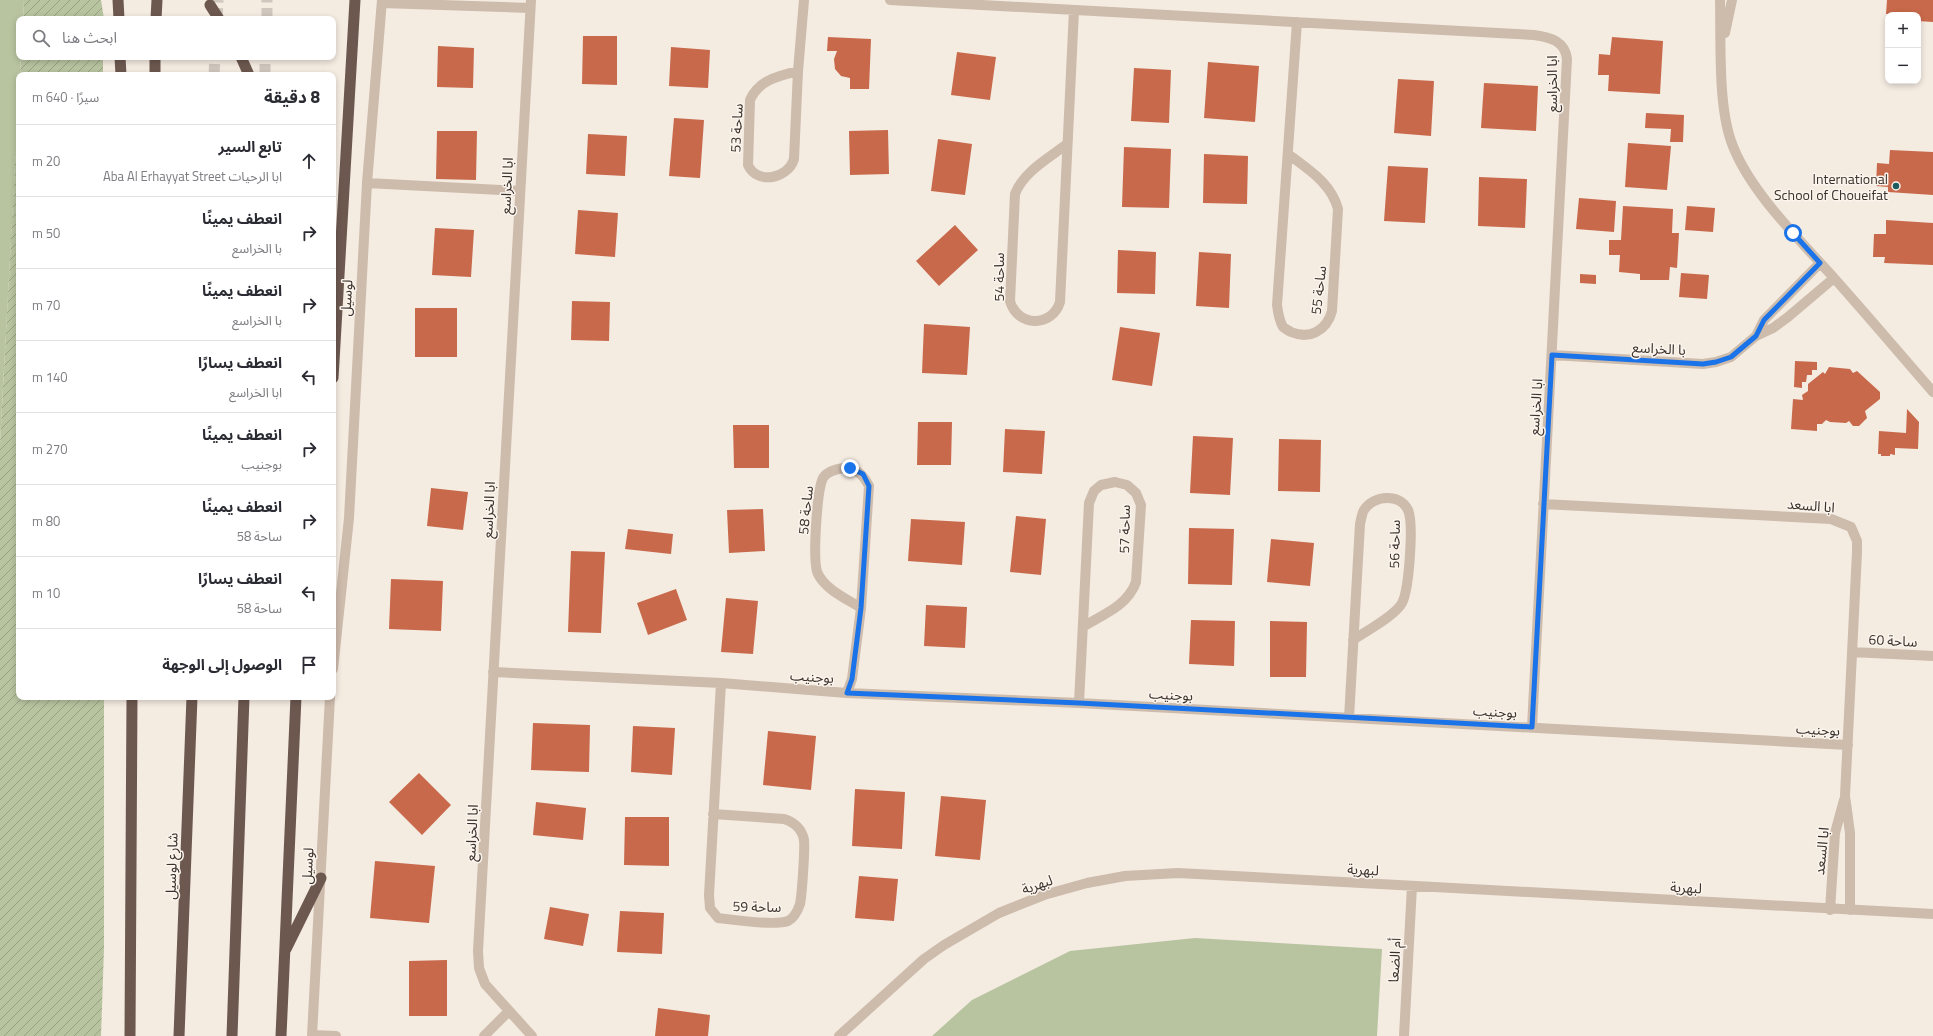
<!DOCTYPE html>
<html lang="ar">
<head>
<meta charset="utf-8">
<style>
	body { margin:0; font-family:"Titillium Web","Noto Sans Arabic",sans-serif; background:#f2f2f3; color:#2b2b33; direction:rtl }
	.controls { position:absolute; right:12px; top:12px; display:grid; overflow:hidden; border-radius:8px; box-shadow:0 2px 6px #0003 }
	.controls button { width:36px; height:36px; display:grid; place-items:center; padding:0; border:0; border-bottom:1px solid #e1e1e2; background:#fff; color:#2b2b33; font:20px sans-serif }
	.stop { position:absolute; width:12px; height:12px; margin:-9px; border:3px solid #1a73e8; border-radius:50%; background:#fff }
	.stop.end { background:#1a73e8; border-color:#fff; box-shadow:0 1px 4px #0008 }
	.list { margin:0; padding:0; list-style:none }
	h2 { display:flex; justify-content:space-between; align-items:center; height:52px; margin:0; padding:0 16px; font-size:17px }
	h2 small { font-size:13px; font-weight:400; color:#7c7c81 }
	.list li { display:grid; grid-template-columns:26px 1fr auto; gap:12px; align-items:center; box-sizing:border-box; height:72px; padding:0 16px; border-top:1px solid #e1e1e2 }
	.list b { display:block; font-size:15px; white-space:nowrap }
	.list p { margin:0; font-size:13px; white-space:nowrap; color:#7c7c81 }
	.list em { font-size:13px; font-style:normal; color:#7c7c81 }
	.icon { flex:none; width:22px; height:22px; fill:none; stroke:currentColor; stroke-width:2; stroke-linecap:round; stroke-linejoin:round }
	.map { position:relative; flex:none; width:1933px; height:1036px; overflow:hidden; direction:ltr }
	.search { position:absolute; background:#fff; box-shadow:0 2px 6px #0003; left:16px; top:16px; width:320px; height:44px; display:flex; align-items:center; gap:10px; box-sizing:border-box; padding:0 14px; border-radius:8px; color:#7c7c81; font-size:15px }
	.panel { position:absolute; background:#fff; box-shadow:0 2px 6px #0003; left:16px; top:72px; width:320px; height:628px; border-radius:8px; direction:rtl }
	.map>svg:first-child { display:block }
</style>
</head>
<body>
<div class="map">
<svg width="1933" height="1036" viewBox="0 0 1933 1036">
	<defs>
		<pattern id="garden-furrows" width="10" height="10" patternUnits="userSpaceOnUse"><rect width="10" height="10" fill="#b8c4a0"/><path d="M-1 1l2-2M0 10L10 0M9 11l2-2" fill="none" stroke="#97a083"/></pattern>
	</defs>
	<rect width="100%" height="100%" fill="#f4ebe1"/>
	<!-- park -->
	<path fill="#b8c4a0" d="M0,0h24l-1,19h-4v38h2l-21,386z
		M1195,938l187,11 -5,87h-445l40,-36 98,-49z"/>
	<!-- garden -->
	<path fill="url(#garden-furrows)" d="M24,0h77l3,19h-81z
		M21,57h82v18h-83z
		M19,90v607h85v251l-3,88h-101v-592z"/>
	<!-- building -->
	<path fill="#c8694b" d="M1887,0h46v22l-15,-1v-6l-32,-1z
		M583,36h34v49l-35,-1z
		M828,37l43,2 -2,50h-19v-11l-9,-2 -6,-7 -1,-10 3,-8h-10z
		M1612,37l51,4 -3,53 -52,-3 1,-16h-11l1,-21 11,1z
		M438,46l36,2 -1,40 -36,-1z
		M671,47l39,3 -2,38 -39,-2z
		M957,52l39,5 -6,43 -39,-5z
		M1208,62l51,4 -4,56 -51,-4z
		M1134,68l37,2 -2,53 -38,-2z
		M1398,79l36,2 -3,55 -37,-3z
		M1484,83l54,3 -2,45 -55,-3z
		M1646,113l38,2 -1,27h-13l1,-13 -26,-1z
		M674,118l30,2 -4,58 -31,-2z
		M888,130l1,44 -39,1 -1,-44z
		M437,131h40l-1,49 -40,-1z
		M588,134l39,2 -2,40 -39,-2z
		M938,139l34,5 -7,51 -34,-4z
		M1628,143l43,3 -4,44 -42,-3z
		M1124,147l47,2 -2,59 -47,-1z
		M1890,150l43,2v43l-45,-3v-5l-12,-1 1,-23 12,1z
		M1204,154l44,2 -1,48 -44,-1z
		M1388,166l40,2 -3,55 -41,-2z
		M1479,177l48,2 -2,49 -47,-2z
		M1579,198l37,3 -2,31 -38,-3z
		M1623,206l50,3 -1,24h7l-2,35 -7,-1 -1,13h-29v-6l-21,-2 1,-17h-11v-15h12z
		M1687,206l28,2 -2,24 -28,-2z
		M578,210l40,3 -3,44 -40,-3z
		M1886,220l47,3v42l-49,-2 1,-6h-12l1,-23h12z
		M955,225l23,25 -39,36 -23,-25z
		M435,228l39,2 -3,47 -39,-2z
		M1118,250l38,2 -1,42 -38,-1z
		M1199,252l32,2 -2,54 -33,-2z
		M1681,273l28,2 -2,24 -28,-2z
		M1580,274l16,1v9l-16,-1z
		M572,301l38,1 -1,39 -38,-1z
		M415,308h42v49h-42z
		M924,324l46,3 -3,48 -45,-2z
		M1120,327l40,6 -8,53 -40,-6z
		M1795,361l22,1v8h-5v5h-5l-1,7h-4v6l-8,-1z
		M1829,367l21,2 3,4 4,-2 23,21v7l-15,12 2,7 -8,8h-6l-4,-5 -3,2 -16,-1 -4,-2 -4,4h-5v7l-26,-2 2,-30 10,1 -1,-5 6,-4v-7l15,-12 2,2z
		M1907,409l12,13 -1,27 -23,-1v7l-5,-1v2h-9v-2h-3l1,-23 27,2z
		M918,422h34l-1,43h-34z
		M733,425h36v43h-35z
		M1005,429l40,2 -3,43 -39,-2z
		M1193,436l40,2 -3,57 -40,-2z
		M1279,439l42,1 -1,52 -42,-1z
		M431,488l37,4 -5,38 -36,-4z
		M763,509l2,42 -36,2 -2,-43z
		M1016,516l30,3 -5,56 -31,-3z
		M911,519l54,3 -3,43 -54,-4z
		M1189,528l45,1 -2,56 -44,-1z
		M628,529l45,5 -2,20 -46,-5z
		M1271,539l43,4 -4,43 -43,-4z
		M571,551l34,1 -4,81 -33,-1z
		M391,579l52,2 -2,50 -52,-2z
		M676,589l11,31 -39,15 -11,-32z
		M726,598l32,3 -5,53 -32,-2z
		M926,605l41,2 -2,41 -41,-2z
		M1191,620l44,1 -1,45 -45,-2z
		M1270,621l37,1 -1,55h-36z
		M533,723l57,2 -1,47 -58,-2z
		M633,726l42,2 -3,47 -41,-3z
		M768,731l48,5 -5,54 -48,-5z
		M419,773l32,32 -29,30 -33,-33z
		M855,789l50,3 -3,57 -50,-3z
		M941,796l45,4 -6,60 -45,-4z
		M536,802l50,6 -3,32 -50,-5z
		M625,817h44v49l-45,-1z
		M375,861l60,5 -6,57 -59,-5z
		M859,876l39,3 -4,42 -39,-3z
		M550,907l39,7 -6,32 -39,-7z
		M620,911l44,2 -2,41 -45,-2z
		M447,960v56h-38v-55z
		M658,1008l52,7 -2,21h-53z"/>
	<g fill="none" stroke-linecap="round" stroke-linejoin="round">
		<!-- trunk-tunnel -->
		<path stroke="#cfc6bd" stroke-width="11" stroke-dasharray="11 5.5" stroke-linecap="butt" d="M217,19l1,-19
			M267,19v-19
			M214,75l1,-18
			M265,75v-18"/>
		<!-- minor -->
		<path stroke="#cdbbac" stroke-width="10" d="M531,0l-53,951 1,17 6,16 47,52
			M890,0l644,35c16,2 31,6 33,24l-35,668
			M1720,0c1,41 -2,104 11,141 17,49 68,98 103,137 33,37 66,76 99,114
			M382,3l148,5
			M1725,33l7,-33
			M798,71c-20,5 -39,9 -48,29l-2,65c9,20 40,14 46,-6l4,-88 6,-71
			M1067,144c-18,14 -44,28 -52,50l-5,107c7,26 42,27 50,1l14,-292
			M1288,154c21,16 43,29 50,55l-6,102c-5,19 -22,29 -41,21 -3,-2 -6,-3 -8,-5 -4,-7 -5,-14 -6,-22l20,-283
			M367,183l152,8
			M1756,336l8,-16 56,-57
			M1552,355l151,9 13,-2 15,-5 25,-21 17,-8 15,-11 46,-39
			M1543,504l288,15 20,8 6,14v11l-12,244 5,37v77
			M1852,652l81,4
			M333,669l16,-151 18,-335 15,-183
			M493,672l228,11 126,10 232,10 769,42
			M847,693l5,-14 9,-71 8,-122c-5,-10 -12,-19 -25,-18 -7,1 -17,3 -21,10 -6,12 -11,85 -5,96 8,16 29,25 43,34
			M1079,703l10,-200 5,-12 7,-6 14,-3 12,3 9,8 5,12 -5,77c-8,23 -32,32 -52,44
			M1349,718l11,-194c1,-4 2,-11 4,-14 10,-15 36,-17 44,0 6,13 1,80 -6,93 -7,13 -36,28 -49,37
			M713,814l71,5c10,3 18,10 20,21 1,8 -2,55 -4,64 -2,6 -6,14 -12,17 -14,5 -55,-1 -70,-3l-8,-10 -1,-13 12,-212
			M1830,910l5,-77 9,-33
			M312,1035l24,1
			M312,1036l18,-339
			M484,1036l25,-25
			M839,1036l85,-77 20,-14 55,-32 45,-18 43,-12 38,-7 53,-3 755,41
			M1404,1036l8,-150"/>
		<!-- trunk -->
		<path stroke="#6c584f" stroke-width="11" d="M118,0l1,19
			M210,5l9,14
			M156,19l1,-19
			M120,57l1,18
			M241,57l8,18
			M155,75v-18
			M333,378l22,-378
			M286,949l35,-71
			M130,1036l2,-339
			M179,1036l13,-339
			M232,1036l12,-339
			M281,1036l15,-339"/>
	</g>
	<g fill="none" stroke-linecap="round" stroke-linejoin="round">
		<!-- route -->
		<path stroke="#1a73e8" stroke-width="5" d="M850,468l13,6 6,12 -8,122 -9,71 -5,14 232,10 453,24 20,-372 151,9 13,-2 15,-5 25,-21 8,-16 56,-57 -27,-30"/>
	</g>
	<!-- markers -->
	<circle fill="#1f5a5e" stroke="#fbf5ee" stroke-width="1.5" cx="1896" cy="186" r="4"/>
	<g text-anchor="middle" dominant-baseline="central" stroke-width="3" stroke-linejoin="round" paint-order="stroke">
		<!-- street labels -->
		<g font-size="14" fill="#3b302b" stroke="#fbf5ee">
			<text transform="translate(1551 84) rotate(-90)">ابا الخراسع</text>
			<text transform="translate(736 128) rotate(-87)">ساحة 53</text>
			<text transform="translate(506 186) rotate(-87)">ابا الخراسع</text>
			<text transform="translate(998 277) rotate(-90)">ساحة 54</text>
			<text transform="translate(1318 290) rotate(-83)">ساحة 55</text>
			<text transform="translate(346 298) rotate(-87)">لوسيل</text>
			<text transform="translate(1659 348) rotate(3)">با الخراسع</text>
			<text transform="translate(1535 407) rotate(-86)">ابا الخراسع</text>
			<text transform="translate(1811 505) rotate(5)">ابا السعد</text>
			<text transform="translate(488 510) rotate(-87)">ابا الخراسع</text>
			<text transform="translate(805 510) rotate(-84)">ساحة 58</text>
			<text transform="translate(1124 529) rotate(-89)">ساحة 57</text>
			<text transform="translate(1394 544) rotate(-89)">ساحة 56</text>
			<text transform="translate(1893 640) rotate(3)">ساحة 60</text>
			<text transform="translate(812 676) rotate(4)">بوجنيب</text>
			<text transform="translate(1171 694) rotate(3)">بوجنيب</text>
			<text transform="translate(1495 711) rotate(3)">بوجنيب</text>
			<text transform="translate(1818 729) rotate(3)">بوجنيب</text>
			<text transform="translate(471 833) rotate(-87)">ابا الخراسع</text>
			<text transform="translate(1821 851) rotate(-84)">ابا السعد</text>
			<text transform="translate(171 866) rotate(-88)">شارع لوسيل</text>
			<text transform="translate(307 866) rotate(-87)">لوسيل</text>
			<text transform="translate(1363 869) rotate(3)">لبهرية</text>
			<text transform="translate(1037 884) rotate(-19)">لبهرية</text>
			<text transform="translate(1686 887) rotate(3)">لبهرية</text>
			<text transform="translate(757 906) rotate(1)">ساحة 59</text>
			<text transform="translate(1394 960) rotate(-87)">أم الضعا</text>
		</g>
		<!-- poi labels -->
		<g font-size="14" fill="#3b302b" stroke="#fbf5ee" text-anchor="end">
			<text x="1888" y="178">International<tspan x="1888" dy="16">School of Choueifat</tspan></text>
		</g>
	</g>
</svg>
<div class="controls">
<button>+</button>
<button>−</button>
</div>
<div class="stop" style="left:1793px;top:233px"></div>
<div class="stop end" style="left:850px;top:468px"></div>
<div class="search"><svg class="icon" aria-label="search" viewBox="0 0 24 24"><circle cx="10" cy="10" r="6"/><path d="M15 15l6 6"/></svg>ابحث هنا</div>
<section class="panel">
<h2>8 دقيقة<small>سيرًا · 640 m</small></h2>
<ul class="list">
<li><svg class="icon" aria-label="ahead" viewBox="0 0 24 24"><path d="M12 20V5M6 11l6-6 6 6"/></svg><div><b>تابع السير</b><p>ابا الرحيات Aba Al Erhayyat Street</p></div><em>20 m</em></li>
<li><svg class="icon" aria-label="right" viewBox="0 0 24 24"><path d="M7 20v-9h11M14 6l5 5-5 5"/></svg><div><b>انعطف يمينًا</b><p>با الخراسع</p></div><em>50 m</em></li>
<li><svg class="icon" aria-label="right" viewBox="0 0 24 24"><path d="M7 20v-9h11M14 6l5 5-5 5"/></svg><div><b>انعطف يمينًا</b><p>با الخراسع</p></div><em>70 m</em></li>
<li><svg class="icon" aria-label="left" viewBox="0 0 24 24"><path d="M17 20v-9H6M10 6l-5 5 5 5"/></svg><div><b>انعطف يسارًا</b><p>ابا الخراسع</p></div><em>140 m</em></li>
<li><svg class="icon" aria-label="right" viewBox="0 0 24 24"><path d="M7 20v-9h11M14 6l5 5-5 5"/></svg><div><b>انعطف يمينًا</b><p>بوجنيب</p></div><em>270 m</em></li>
<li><svg class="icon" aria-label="right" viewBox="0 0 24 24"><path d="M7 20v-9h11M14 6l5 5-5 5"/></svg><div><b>انعطف يمينًا</b><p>ساحة 58</p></div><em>80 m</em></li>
<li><svg class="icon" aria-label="left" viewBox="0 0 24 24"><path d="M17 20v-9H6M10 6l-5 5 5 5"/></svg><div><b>انعطف يسارًا</b><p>ساحة 58</p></div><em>10 m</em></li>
<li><svg class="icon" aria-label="arrive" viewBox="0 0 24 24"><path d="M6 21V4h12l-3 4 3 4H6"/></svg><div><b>الوصول إلى الوجهة</b></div></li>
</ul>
</section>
</div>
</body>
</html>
